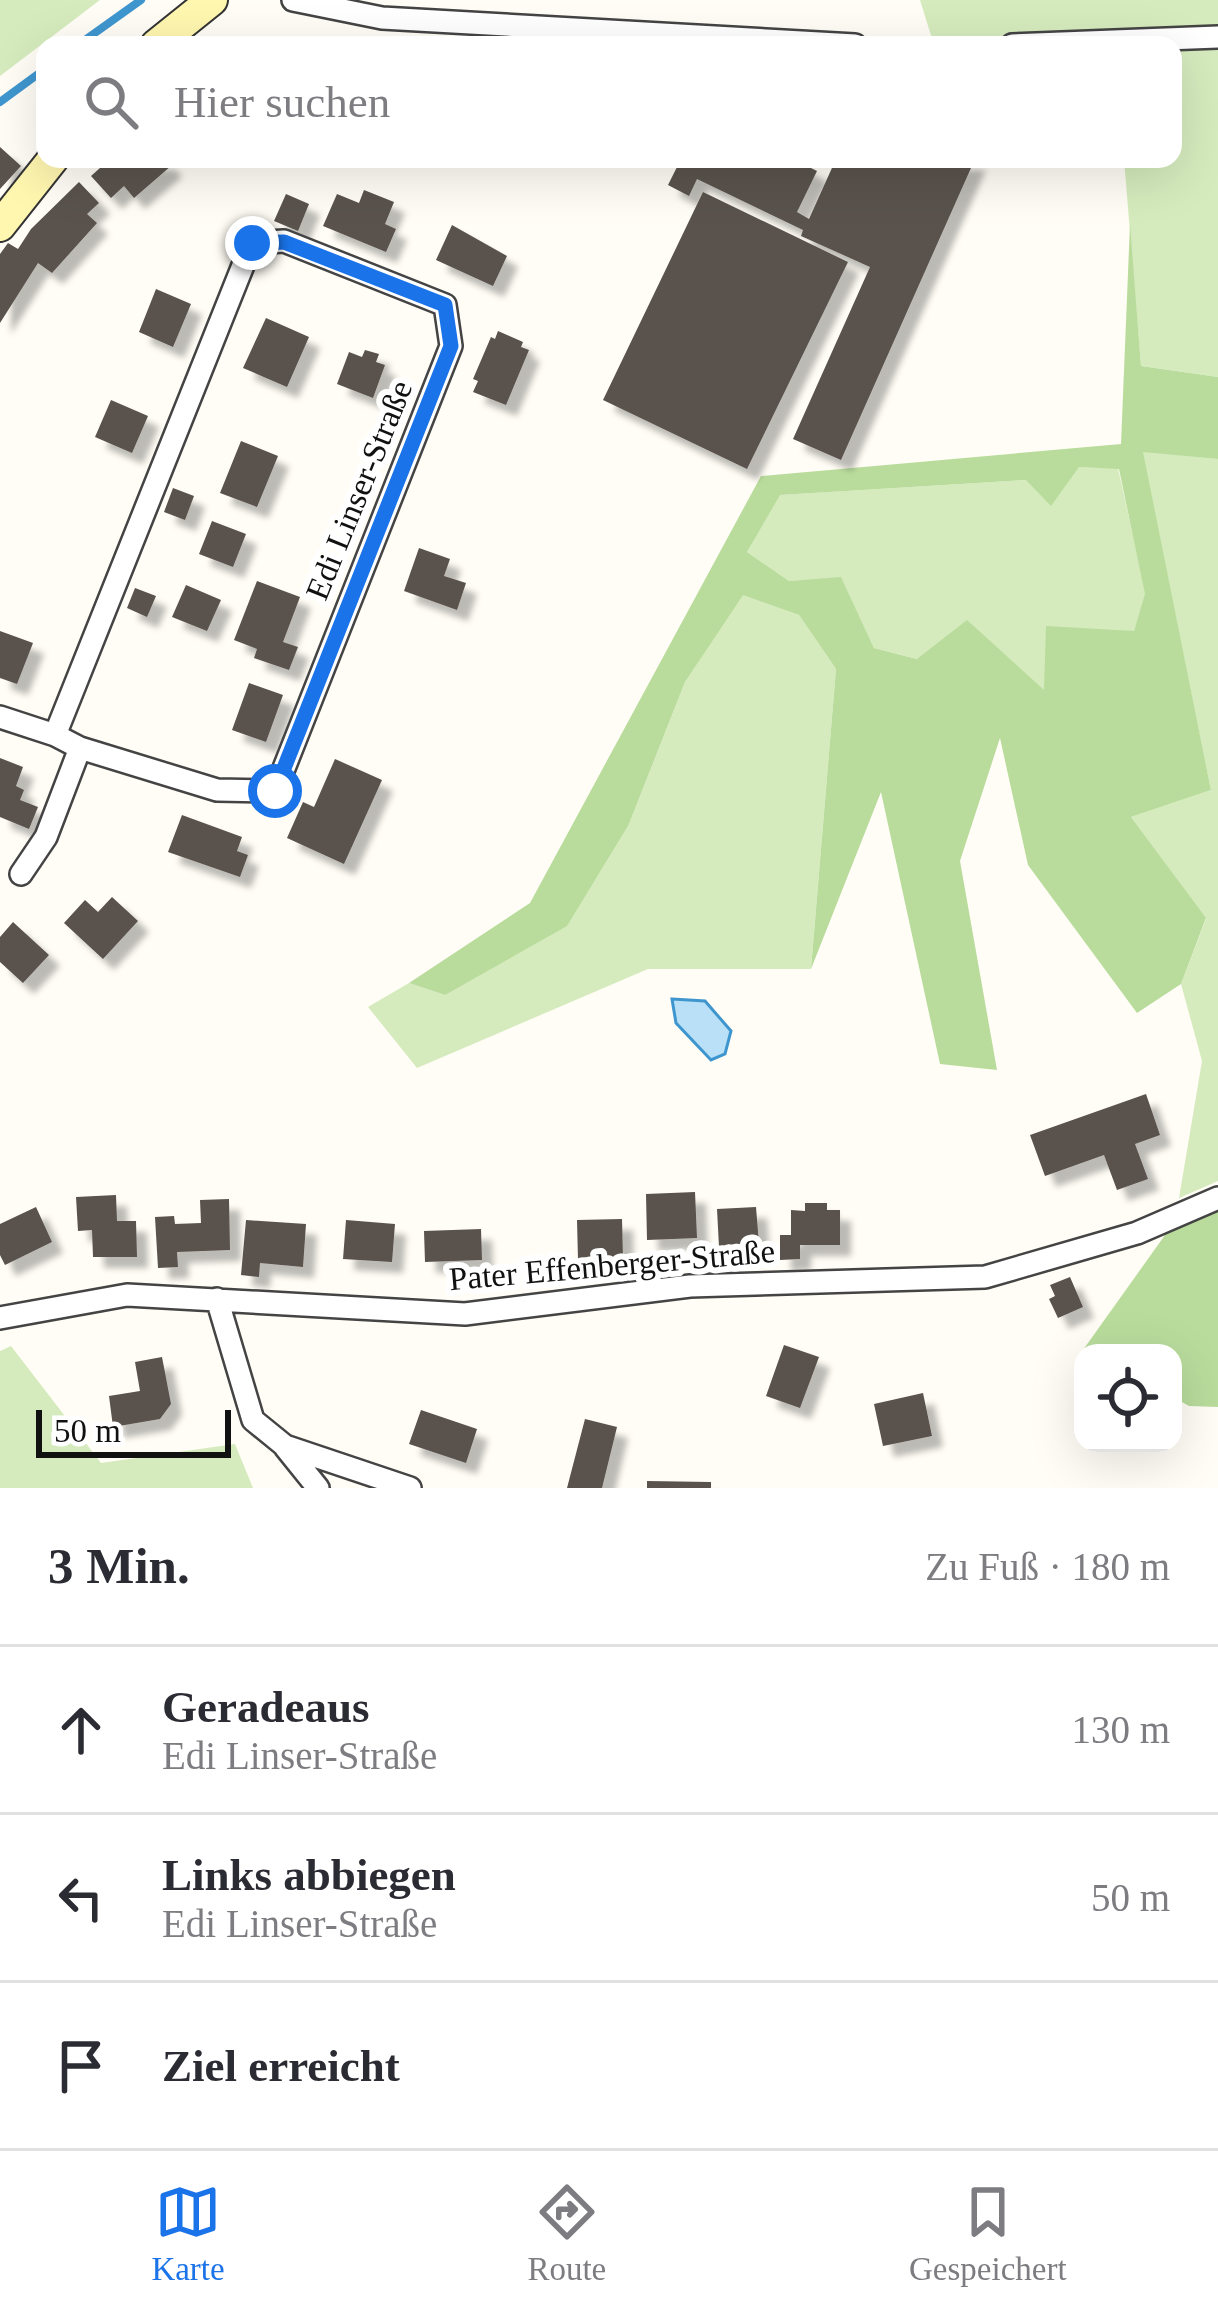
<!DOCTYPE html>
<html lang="de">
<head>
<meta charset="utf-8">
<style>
	body { margin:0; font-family:"Times New Roman",serif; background:#f2f2f3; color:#2b2b33 }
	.controls { position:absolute; right:36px; bottom:36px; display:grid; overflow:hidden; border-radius:24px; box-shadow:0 12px 48px #0002 }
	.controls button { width:108px; height:108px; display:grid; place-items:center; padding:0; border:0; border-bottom:3px solid #e1e1e2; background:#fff; color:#2b2b33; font:60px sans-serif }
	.scale { position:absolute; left:36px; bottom:30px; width:195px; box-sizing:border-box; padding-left:12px; border:6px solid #111; border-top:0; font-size:33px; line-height:42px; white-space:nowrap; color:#111; -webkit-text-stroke:9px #fff; paint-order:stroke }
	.stop { position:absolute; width:36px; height:36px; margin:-27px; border:9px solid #1a73e8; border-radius:50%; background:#fff }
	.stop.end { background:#1a73e8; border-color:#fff; box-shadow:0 3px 12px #0008 }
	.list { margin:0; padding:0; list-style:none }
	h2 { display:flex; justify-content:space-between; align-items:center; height:156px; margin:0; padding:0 48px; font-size:51px }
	h2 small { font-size:39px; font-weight:400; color:#7c7c81 }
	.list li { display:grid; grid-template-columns:78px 1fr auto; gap:36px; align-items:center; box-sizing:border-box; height:168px; padding:0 48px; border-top:3px solid #e1e1e2 }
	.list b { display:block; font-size:45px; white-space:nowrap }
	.list p { margin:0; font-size:39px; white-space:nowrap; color:#7c7c81 }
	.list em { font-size:39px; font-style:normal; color:#7c7c81 }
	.icon { flex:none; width:66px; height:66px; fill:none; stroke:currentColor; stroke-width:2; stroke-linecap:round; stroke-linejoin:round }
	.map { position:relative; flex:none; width:1218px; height:1488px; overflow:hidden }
	.search { position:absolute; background:#fff; box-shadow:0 12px 48px #0002; left:36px; right:36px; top:36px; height:132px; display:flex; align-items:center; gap:30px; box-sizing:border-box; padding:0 42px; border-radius:24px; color:#7c7c81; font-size:45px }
	.sheet { height:660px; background:#fff }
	nav { display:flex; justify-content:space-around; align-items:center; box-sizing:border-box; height:168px; border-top:3px solid #e1e1e2; background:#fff; font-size:33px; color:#7c7c81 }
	nav a { display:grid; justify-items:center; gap:6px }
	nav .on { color:#1a73e8 }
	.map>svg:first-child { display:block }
</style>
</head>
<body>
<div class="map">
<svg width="1218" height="1488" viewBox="0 0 1218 1488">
	<defs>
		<filter id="shadow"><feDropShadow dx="11" dy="11" stdDeviation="3" flood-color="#0004"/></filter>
	</defs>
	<rect width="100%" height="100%" fill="#fffdf5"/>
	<!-- green -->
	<path fill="#d5ebbd" d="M0,0h100l-100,76z
		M920,0h298v377l-77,-11 -17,-207h49v-114h-239z
		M1142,451l76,8v722l-39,17 23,-137 -21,-77 25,-65 -75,-102 80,-27z
		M1079,467l39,1 28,126 -12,37 -90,60 -170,-43 -33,-70 -52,3 -42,-29 32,-57 247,-15z
		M742,594l57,21 37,54 -25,300h-163l-231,99 -49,-61 41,-24 36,12 184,-171 56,-142z
		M11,1346l90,117 134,-19 18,44h-253v-137z"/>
	<!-- forest -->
	<path fill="#b9dc9c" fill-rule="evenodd" d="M1130,224l11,142 77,11v82l-75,-7 68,338 -80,27 75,101 -25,66 -44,29 -109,-148 -28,-127 -40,123 37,209 -57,-6 -59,-272 -70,177 25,-300 -37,-54 -56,-20 -58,87 -56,142 -62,102 -122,69 -36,-12 121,-80 231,-427 360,-32zM1079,467l40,2 26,125 -11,37 -88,-5 -2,64 -77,-70 -50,39 -43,-11 -33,-71 -52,4 -42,-29 33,-57 246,-15 25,26z
		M1218,1205v202l-29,-1 -16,-9v-44l-90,-3 92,-129z"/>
	<!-- water -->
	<path fill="#b9e0f7" stroke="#3f96cf" stroke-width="3" d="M672,999l33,2 26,30 -6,23 -14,6 -35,-37z"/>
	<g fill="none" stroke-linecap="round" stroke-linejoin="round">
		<!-- stream -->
		<path stroke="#3f96cf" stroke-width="8" d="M78,45l63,-45
			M0,102l45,-33"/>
	</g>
	<!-- building -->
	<path fill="#5a524d" filter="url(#shadow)" d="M0,147l21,19 -21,23z
		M110,159h55l6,7 -37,32 -10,-12 -13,12 -20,-22z
		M681,159h112l24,12 -20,41 12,7 27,-60h139l-134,301 -48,-21 77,-172 -69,-31 2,-6 -106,-51 -8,17 -21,-11z
		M79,182l20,21 -12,11 10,9 -45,50 -14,-10 -38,60v-69l8,-11 10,6 13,-20z
		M364,190l30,12 -9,22 11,5 -10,23 -63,-26 14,-32 22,9z
		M703,192l145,70 -101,207 -144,-69z
		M286,194l23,10 -11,27 -24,-10z
		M452,225l55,31 -14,30 -57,-26z
		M156,289l35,15 -18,43 -34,-15z
		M266,318l43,19 -22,50 -44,-19z
		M498,331l25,11 -2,5 8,3 -23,55 -33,-13 5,-11 -5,-2 18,-42 4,2z
		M365,350l14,4 -3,8 9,3 -12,33 -36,-14 12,-32 13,5z
		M111,400l37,16 -16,37 -37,-16z
		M241,441l37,15 -21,51 -37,-14z
		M173,488l21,8 -9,24 -21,-8z
		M212,521l34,13 -13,33 -34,-13z
		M419,548l31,11 -6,17 22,7 -9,27 -53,-19z
		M257,581l43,16 -17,45 15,5 -9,23 -35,-12 3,-9 -23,-9z
		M186,585l35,15 -14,31 -35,-14z
		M135,588l21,8 -9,21 -20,-9z
		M0,631l33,12 -16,41 -17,-6z
		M249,683l34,12 -17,47 -34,-12z
		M0,758l23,9 -7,19 8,4 -4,10 18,7 -9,22 -29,-12z
		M335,759l47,21 -38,84 -57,-26 16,-36 11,5z
		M182,815l60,22 -5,14 11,4 -8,22 -72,-25z
		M112,897l26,24 -35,38 -39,-36 21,-23 13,12z
		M13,922l36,33 -26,28 -23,-21v-25z
		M1146,1094l14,41 -25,9 13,35 -31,11 -13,-35 -59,21 -15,-41z
		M695,1192l2,46 -50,2 -1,-46z
		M116,1195l1,26h19l1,36h-44l-1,-27 -14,1 -2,-34z
		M229,1199l1,51 -53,2 1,15 -20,1 -3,-51 19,-1 1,8 26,-1 -1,-23z
		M805,1203h22v7h13v35h-40v14l-20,1v-25h11v-25l14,1z
		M36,1207l16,35 -47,23 -5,-10v-31z
		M756,1207l3,37 -40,3 -2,-38z
		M622,1219l1,40 -45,1 -1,-40z
		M246,1220l60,4 -3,43 -43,-4 -1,14 -18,-2z
		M346,1220l49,4 -3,38 -49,-3z
		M481,1229l1,31 -57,2 -1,-31z
		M1070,1277l13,30 -25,11 -9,-19 6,-3 -5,-11z
		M784,1345l35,12 -19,51 -34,-12z
		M162,1357l9,47 -11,15 -47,8 -4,-31 31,-5 -5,-29z
		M923,1393l9,43 -49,10 -9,-42z
		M421,1410l56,19 -11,34 -57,-19z
		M585,1419l32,8 -15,61h-35z
		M647,1481l64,1v6h-64z"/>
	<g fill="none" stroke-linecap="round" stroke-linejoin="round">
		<!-- street casing -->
		<g stroke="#444" stroke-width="26">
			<path id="street" d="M293,0l89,18 473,27
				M1012,45l206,-8
				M0,717l55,18 25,13 137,42 58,1 176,-445 -6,-41 -161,-64 -32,2 -197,492
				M21,874l25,-37 34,-89
				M217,1299l36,121 32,26 125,42
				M0,1318l127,-23 338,19 225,-28 295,-9 152,-44 81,-35
				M285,1447l33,41"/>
		</g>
		<!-- secondary casing -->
		<g stroke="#333" stroke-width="34">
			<path id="secondary" d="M156,45l56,-45
				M0,226l53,-67"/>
		</g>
		<!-- street -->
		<use href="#street" stroke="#fff" stroke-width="21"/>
		<!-- secondary -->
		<use href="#secondary" stroke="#fff6b0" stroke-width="30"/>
	</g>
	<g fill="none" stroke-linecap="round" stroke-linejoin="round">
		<!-- route -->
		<path stroke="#1a73e8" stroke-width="15" d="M252,243l32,-1 161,63 6,41 -176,445"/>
	</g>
	<g text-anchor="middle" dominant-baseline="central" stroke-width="12" stroke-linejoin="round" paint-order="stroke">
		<!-- street labels -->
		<g font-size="33" fill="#111" stroke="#fff">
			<text transform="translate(359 490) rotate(-68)">Edi Linser-Straße</text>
			<text transform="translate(612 1265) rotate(-5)">Pater Effenberger-Straße</text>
		</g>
	</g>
</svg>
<div class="controls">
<button><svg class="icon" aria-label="locate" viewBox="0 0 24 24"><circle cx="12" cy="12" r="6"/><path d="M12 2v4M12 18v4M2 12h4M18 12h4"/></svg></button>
</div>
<div class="scale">50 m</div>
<div class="stop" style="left:275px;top:791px"></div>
<div class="stop end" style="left:252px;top:243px"></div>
<div class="search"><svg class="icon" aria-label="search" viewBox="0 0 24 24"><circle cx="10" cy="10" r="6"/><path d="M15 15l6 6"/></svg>Hier suchen</div>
</div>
<section class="sheet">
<h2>3 Min.<small>Zu Fuß · 180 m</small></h2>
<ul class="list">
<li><svg class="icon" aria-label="ahead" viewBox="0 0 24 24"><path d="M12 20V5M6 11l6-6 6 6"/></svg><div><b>Geradeaus</b><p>Edi Linser-Straße</p></div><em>130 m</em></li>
<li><svg class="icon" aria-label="left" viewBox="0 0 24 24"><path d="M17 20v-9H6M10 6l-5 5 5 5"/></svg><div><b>Links abbiegen</b><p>Edi Linser-Straße</p></div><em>50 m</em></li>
<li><svg class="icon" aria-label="arrive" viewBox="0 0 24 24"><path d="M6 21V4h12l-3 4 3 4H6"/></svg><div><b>Ziel erreicht</b></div></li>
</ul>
</section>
<nav>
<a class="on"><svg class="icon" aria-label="map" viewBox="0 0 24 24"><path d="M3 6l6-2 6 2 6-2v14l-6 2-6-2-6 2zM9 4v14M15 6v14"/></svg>Karte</a>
<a><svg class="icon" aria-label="directions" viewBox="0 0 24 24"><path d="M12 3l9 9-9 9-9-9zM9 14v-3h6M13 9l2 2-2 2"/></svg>Route</a>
<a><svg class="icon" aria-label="saved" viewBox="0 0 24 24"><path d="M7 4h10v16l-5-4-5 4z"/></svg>Gespeichert</a>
</nav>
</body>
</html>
